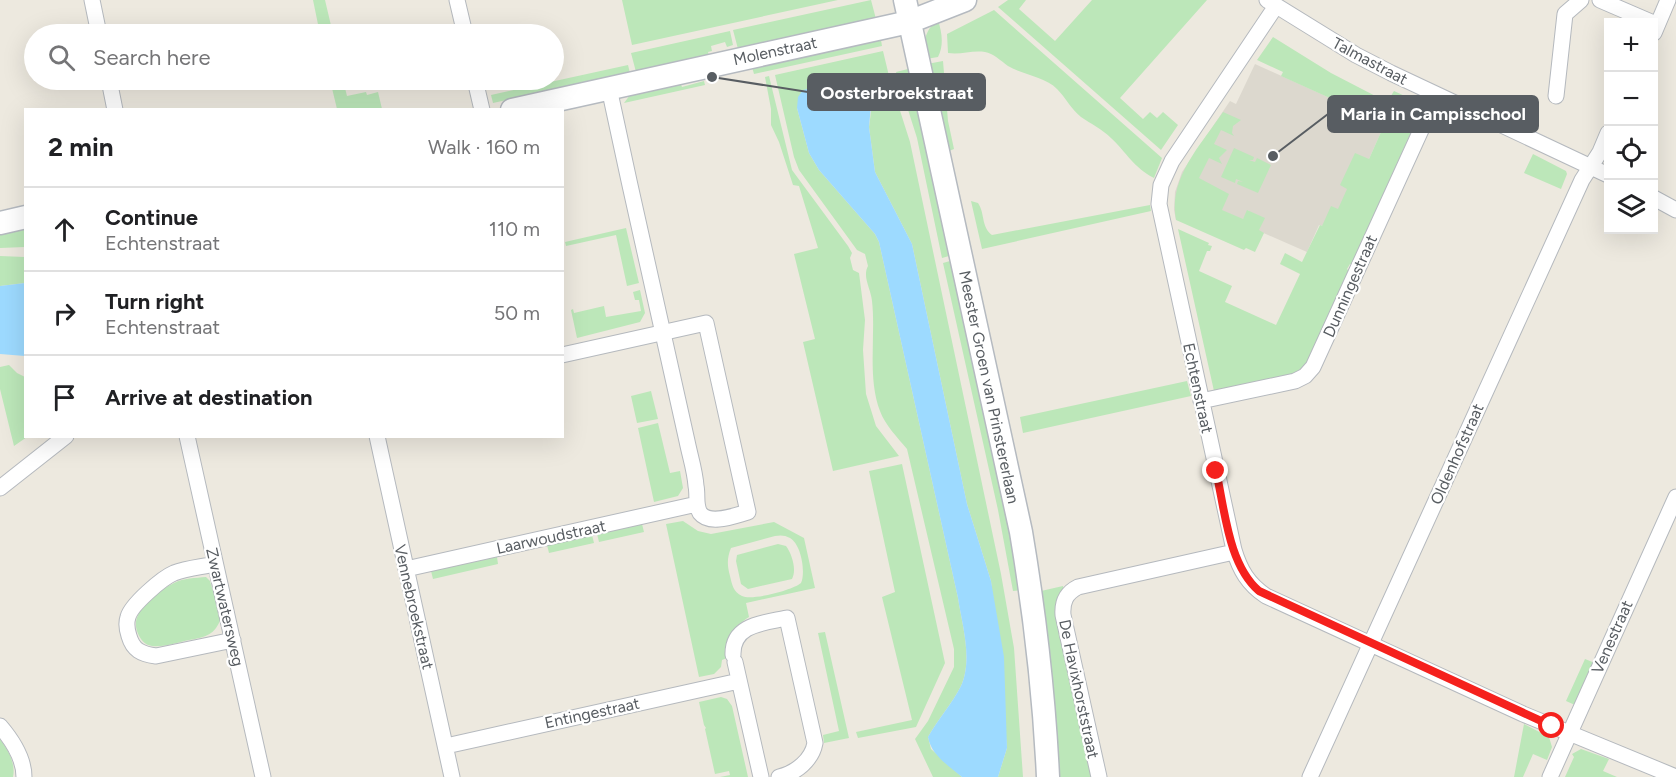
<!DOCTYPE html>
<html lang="en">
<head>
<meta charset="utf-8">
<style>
	body { margin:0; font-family:Figtree,sans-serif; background:#f2f2f2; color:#202124 }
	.controls { position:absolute; right:18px; top:18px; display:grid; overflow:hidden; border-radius:0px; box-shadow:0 6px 24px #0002 }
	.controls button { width:54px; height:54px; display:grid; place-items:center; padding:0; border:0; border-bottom:2px solid #e0e0e0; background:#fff; color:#202124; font:30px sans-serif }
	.stop { position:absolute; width:18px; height:18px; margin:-14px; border:4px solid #f5211d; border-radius:50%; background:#fff }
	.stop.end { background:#f5211d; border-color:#fff; box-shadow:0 2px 6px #0008 }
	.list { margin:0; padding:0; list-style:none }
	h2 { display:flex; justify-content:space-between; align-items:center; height:78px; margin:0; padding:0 24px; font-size:26px }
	h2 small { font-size:20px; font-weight:400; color:#757577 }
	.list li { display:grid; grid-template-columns:39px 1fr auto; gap:18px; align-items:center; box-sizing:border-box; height:84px; padding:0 24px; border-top:2px solid #e0e0e0 }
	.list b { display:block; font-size:22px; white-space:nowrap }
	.list p { margin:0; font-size:20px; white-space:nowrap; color:#757577 }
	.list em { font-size:20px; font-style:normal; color:#757577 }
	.icon { flex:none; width:33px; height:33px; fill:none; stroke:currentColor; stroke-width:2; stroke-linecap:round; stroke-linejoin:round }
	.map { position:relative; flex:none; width:1676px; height:777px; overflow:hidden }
	.search { position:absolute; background:#fff; box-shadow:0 6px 24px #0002; left:24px; top:24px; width:540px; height:66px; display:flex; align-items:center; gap:15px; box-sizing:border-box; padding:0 21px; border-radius:33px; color:#757577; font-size:22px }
	.panel { position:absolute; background:#fff; box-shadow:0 6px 24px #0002; left:24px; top:108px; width:540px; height:330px; border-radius:0px }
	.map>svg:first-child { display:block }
</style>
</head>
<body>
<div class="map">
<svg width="1676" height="777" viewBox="0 0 1676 777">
	<rect width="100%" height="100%" fill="#ede9df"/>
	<!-- education -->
	<path fill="#dcd8ce" d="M1255,64l130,59 -16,36 -8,36 -39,31 -3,-1 -12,27 -48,-21 -11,-21 -7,13 -65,-3 -2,-10 1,-18 7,-20 48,-71 6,3z"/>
	<!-- green -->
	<path fill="#bce7b9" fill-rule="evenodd" d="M313,0h12l8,34h-13z
		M622,0h216l-206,45z
		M871,0l5,19 -138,30 -5,-19z
		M1008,0h18l-7,9 36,32 37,-41h115l-87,98 23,21 7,-7 7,6 6,-6 15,13 -17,25 -163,-143z
		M994,10l168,148 -8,20c-21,-11 -27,-25 -43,-40 -9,-9 -20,-14 -30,-21 -10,-8 -15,-19 -24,-28 -11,-12 -34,-14 -49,-23 -7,-5 -15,-13 -23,-14 -13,-2 -24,3 -37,1l-1,-19z
		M938,20c4,13 6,25 0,37l-12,2c-3,-16 -2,-29 12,-39z
		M730,31l3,14 -6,2 -2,-5 -14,4 1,5 -4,1 1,4 -73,16 -5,-19z
		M1273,37l58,36 56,29 7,-11 26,12 1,7 -69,154h-2l-3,5 2,2 -41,91 -5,6 -11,6 -78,17 -36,-162 31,14 -1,2 4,1 -2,5h-3l-8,20 33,15 -7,16 51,23 24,-51 -20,-10 5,-11 17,9 18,-37 2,1 9,-20 7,3 9,-20 -7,-4 15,-32 14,6 16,-36 -104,-47 2,-4 -26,-12z
		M881,40l1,6 -128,28 -2,-7z
		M883,51l6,25 21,66 91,432 13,74 9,129h-25l9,-29 -16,-167 -24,-77 -55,-260 -37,-72 -6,-45 5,-38 -77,19 12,45 10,17 56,64 4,8 79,356c4,27 15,61 3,88 -9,18 -23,33 -33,51l3,12 31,28h-29l-18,-38 13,-18 26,-54v-18l-47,-200c-9,-11 -22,-24 -27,-38 -13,-34 -4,-75 -8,-110 -1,-12 -10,-24 -4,-35l-3,-12 -8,-4 -58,-80 -5,-13 -19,-82z
		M943,61l5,60 6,28 -5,2 -22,-87z
		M628,65l2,8 -137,30 -2,-8z
		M908,69l41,187 -7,2 -25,-120 -21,-66z
		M769,76l23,94 56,76 4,7 -2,5 3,12 6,3 6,47 -2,30 3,44 10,32 23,30 -66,15 -30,-129 12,-3 -21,-85 24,-6 -19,-62 -6,-1 -14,-43 -8,-17v-16l-6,-32z
		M330,80h13l4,16 19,-4 1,3 11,-3 4,17h-45z
		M704,81l1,4 -81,18 6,-8 50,-13 2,5z
		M1223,112l18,8 -8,6 -1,7 2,3 -13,-6 -7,14 13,6 -8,8 3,6 -13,-6 -10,20 30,16 -7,16 21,9 4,-9 18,8 -6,12 5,3 -9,19 -9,-4 -2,2 -68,-30c-8,-42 25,-75 47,-108z
		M1234,148l20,9 -1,3h-4l6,2 2,-4 14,7 -13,28 -21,-9 1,-3 5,1 -7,-3 -1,4 -14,-6z
		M1533,154l33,17 1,3 -6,15 -37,-16z
		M971,201l7,2c7,10 3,24 14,32l158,-30 1,6 -169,38z
		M25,228v19l-25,1v-14z
		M626,228l13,55 -12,3 -11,-51 -50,11 -1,-4z
		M0,256l25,1v26l-25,3z
		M950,261l56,253 15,76 -8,1 -15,-81 -55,-247z
		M640,290l5,23 -5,9 -63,16 -6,-28 2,-1 1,4 30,-7 2,11 35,-6 -2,-11h-4l-2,-8z
		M9,365l8,8 8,4 2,60 -13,9 -14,-57v-22z
		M1187,381l4,15 -168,37 -3,-16z
		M651,391l7,28 -21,4 -6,-27z
		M658,423l12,50 10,-2 3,17 -5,8 -24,6 -16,-74z
		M902,464l43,199 -29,64 -58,11 -2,-6 56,-12 -30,-123 13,-5 -26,-121z
		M683,521l15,10 13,3 63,-12 30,16 11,50 -69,15 3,14c-15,10 -26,20 -22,41l-5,2 -1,7 -7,7 -15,3 -33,-153zM775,536c5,-1 10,-1 15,2 11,6 16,34 11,45 -8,7 -49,18 -59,13 -9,-4 -10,-12 -12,-20 -3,-11 -3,-18 1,-28z
		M642,524l2,8 -45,10 -2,-8z
		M592,535l2,8 -45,10 -2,-8z
		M778,544l8,2c6,8 11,24 6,33l-44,10 -7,-5 -5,-23 1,-6z
		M497,557l1,7 -65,15 -2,-8z
		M206,577l4,4 11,37c-6,17 -15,19 -32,22 -11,2 -29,9 -41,5 -5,-2 -9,-8 -11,-14 -7,-20 21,-40 37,-48 10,-5 21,-5 32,-6z
		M1063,586l1,5 30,186h-36l-4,-81 -13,-105z
		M825,632l24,106 -25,5 -1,-8 16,-4 -21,-98z
		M1585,659l10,4 -20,42 -9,-4z
		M721,697l6,2 5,7 16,71h-28l10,-2 -1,-4 -14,3 -10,-45 1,-1 -2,-3 -5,-23z
		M1524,724l25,13 3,10 -5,13 -14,-6 -10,23h-9z
		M0,739c8,11 16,24 13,38h-13z
		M1581,749l28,10 -6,12 14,6h-52l9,-20 -2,-3z"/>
	<!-- water -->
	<path fill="#9ddaff" d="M858,77h8l7,7 -4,43 6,45 37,72 55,260 24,77 13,76 3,91 -9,29h-36c-13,-11 -31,-22 -34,-40 10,-18 24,-33 33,-51 12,-27 1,-61 -3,-88l-79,-356 -4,-8 -56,-64 -10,-17 -12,-45 1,-11 5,-7z
		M25,283v73l-25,-2v-68z"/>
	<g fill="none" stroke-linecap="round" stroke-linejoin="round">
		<!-- street casing -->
		<g stroke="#b5b9be" stroke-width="17">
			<path id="street" d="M92,0l7,34
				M457,0l8,34
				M1267,0l89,55 35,18 217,102
				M1600,0l51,22
				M1276,6l-104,155 -11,24 -2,19 75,346c6,20 14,34 32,46l257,118 153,63
				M1654,33l14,-33
				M109,80l6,30
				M475,80l7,30
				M1556,96l9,-82 16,-14
				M1654,198l22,12
				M562,355l144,-32 42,189c-12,3 -38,14 -48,1 -5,-8 -2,-18 -4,-27 -1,-15 -6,-30 -9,-45 -26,-117 -53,-235 -78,-353
				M1201,401l94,-20 10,-5 8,-9 124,-272
				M187,436l76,341
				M377,436l75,341
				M0,488l66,-52
				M215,564c-13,3 -28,4 -41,9 -12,5 -43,32 -46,44 -2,6 -1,13 1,19 4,14 12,18 27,20l77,-16
				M406,569l291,-65
				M733,655c-1,-31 31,-32 54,-37l28,125c-3,17 -19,30 -36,34
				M735,662l26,115
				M0,726c12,14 24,32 24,51
				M446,746l293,-65
				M1099,777l-36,-162c-1,-13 3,-22 15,-28l156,-35
				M1310,777l272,-597 18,-28 8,-19
				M1550,777l126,-280"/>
		</g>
		<!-- secondary casing -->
		<g stroke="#b5bac0" stroke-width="25">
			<path id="secondary" d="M905,0l116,532c14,83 23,160 27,245
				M512,110l397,-88 56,-22
				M0,223l26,-6"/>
		</g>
		<!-- street -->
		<use href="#street" stroke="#fff" stroke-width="15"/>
		<!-- secondary -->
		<use href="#secondary" stroke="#fff" stroke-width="22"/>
	</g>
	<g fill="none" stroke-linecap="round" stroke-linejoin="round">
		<!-- route -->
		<path stroke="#f5211d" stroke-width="8" d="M1216,471c9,39 12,93 43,120l293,135"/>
	</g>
	<g text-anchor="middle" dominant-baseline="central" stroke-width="4.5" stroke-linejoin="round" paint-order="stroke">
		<!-- street labels -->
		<g font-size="16" fill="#585d62" stroke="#fff">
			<text transform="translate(775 51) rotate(-12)">Molenstraat</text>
			<text transform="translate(1370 61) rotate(28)">Talmastraat</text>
			<text transform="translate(1350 286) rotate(-66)">Dunningestraat</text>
			<text transform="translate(989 387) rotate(78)">Meester Groen van Prinstererlaan</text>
			<text transform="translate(1198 388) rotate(78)">Echtenstraat</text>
			<text transform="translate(1457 454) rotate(-66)">Oldenhofstraat</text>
			<text transform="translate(551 537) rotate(-12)">Laarwoudstraat</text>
			<text transform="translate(225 607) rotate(77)">Zwartwatersweg</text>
			<text transform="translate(414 607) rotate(77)">Vennebroekstraat</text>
			<text transform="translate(1612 637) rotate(-66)">Venestraat</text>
			<text transform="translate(1079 689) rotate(78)">De Havixhorststraat</text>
			<text transform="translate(592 713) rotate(-12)">Entingestraat</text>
		</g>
	</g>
	<!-- callouts -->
	<path fill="none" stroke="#585d62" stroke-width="2" d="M712 77L808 92M1273 156L1328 114"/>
	<g fill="#585d62" stroke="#fff" stroke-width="2">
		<circle cx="712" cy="77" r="6"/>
		<circle cx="1273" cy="156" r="6"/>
	</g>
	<g fill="#585d62" stroke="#585d62" stroke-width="2">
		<rect x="808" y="74" width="177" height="36" rx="6"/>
		<rect x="1328" y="96" width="210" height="36" rx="6"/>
	</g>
	<g font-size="18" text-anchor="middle" font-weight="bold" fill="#fff">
		<text x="897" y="99">Oosterbroekstraat</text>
		<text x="1433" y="120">Maria in Campisschool</text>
	</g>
</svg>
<div class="controls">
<button>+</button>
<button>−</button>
<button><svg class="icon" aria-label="locate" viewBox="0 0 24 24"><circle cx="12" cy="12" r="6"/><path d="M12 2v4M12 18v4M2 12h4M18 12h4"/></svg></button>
<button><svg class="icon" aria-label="layers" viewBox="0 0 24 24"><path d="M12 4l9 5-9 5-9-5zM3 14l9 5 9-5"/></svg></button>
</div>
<div class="stop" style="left:1552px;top:726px"></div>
<div class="stop end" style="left:1216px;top:471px"></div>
<div class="search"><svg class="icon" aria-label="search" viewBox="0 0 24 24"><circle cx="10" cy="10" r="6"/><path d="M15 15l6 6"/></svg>Search here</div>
<section class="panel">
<h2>2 min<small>Walk · 160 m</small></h2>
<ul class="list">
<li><svg class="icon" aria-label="ahead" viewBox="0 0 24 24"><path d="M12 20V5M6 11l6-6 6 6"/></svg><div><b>Continue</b><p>Echtenstraat</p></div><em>110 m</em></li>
<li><svg class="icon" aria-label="right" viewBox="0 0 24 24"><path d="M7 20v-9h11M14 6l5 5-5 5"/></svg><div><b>Turn right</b><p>Echtenstraat</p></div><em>50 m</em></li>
<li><svg class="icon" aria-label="arrive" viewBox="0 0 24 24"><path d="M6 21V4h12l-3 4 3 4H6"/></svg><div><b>Arrive at destination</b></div></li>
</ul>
</section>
</div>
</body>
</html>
